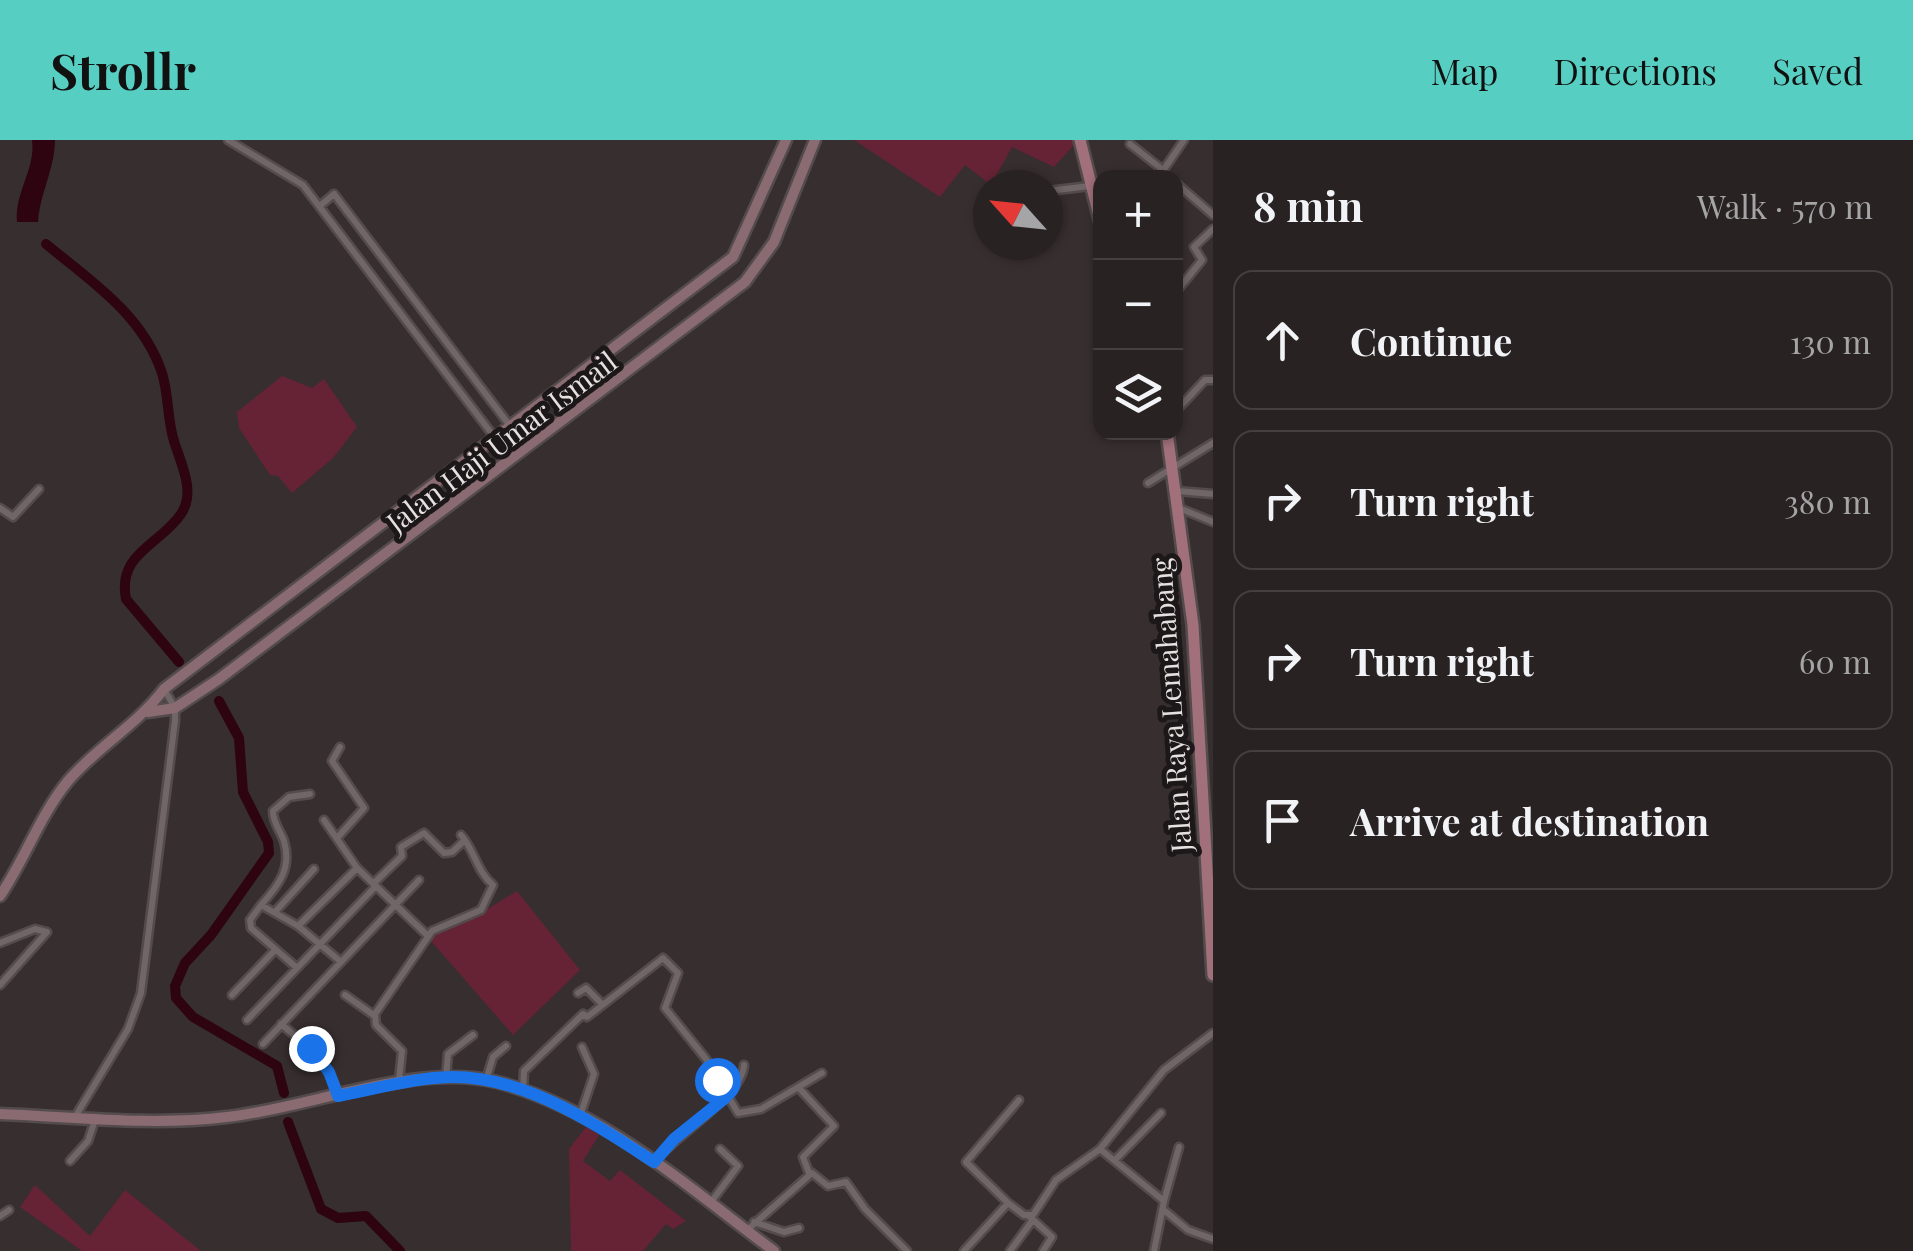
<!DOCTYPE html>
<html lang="en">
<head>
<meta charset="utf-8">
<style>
	body { margin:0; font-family:"Playfair Display",serif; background:#312a2b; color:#f1f3f6 }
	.controls { position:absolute; right:30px; top:30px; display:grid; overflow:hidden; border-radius:20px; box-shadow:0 2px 8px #0004 }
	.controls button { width:90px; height:90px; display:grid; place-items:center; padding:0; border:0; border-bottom:2px solid #453f41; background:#292223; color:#f1f3f6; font:50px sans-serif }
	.compass { position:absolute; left:973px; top:30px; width:90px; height:90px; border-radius:50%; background:#292223; box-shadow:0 2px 8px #0004; rotate:297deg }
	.stop { position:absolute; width:30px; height:30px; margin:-22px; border:8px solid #1a73e8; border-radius:50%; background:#fff }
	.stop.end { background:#1a73e8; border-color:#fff; box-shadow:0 2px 10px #0008 }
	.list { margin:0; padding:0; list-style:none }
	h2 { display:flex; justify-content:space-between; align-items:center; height:130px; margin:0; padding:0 40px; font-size:42px }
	h2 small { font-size:32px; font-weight:400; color:#a5a4a6 }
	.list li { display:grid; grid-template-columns:65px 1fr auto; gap:30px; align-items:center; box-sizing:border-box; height:140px; margin:0 20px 20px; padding:0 20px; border:2px solid #453f41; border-radius:20px }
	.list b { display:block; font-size:38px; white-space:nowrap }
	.list em { font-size:32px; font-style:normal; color:#a5a4a6 }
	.icon { flex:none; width:55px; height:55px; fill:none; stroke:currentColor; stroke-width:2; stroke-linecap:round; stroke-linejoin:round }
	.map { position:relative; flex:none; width:1213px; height:1111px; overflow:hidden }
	header { display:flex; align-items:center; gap:60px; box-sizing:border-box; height:140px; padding:0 50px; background:#57cec2; color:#111 }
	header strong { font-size:48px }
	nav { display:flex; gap:55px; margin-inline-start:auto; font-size:35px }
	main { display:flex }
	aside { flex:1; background:#292223 }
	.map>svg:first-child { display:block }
</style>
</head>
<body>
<header>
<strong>Strollr</strong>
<nav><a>Map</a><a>Directions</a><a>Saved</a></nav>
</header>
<main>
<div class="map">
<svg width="1213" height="1111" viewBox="0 0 1213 1111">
	<rect width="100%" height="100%" fill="#372e2f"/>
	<!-- green -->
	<path fill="#652335" d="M854,0h219l1,5 -20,22 -42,-20 -21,38 -26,-20 -25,32z
		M282,236l30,12 12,-9 33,48 -24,31 -41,35 -14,-17 -8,-1 -31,-47 -2,-16z
		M517,751l63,79 -67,65 -82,-94 5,-9 38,-15z
		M586,987l13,8 -16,26 27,20 10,-11 66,51 -13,8 -7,-5 -23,27h-72l-2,-102z
		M35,1045l55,51 35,-46 76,61h-119l-62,-44z"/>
	<!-- water -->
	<path fill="#2e0411" d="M32,0h23c0,28 -15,53 -17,82h-21c-3,-29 19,-53 15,-82z"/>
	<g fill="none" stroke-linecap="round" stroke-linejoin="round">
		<!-- river -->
		<path stroke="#2e0411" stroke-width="10" d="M46,104c45,37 97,71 116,129 7,22 5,46 12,68 7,23 22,51 7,73 -21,31 -64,39 -55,85l53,63
			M219,561l20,37 4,54 25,50 1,11 -58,82 -26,28 -10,23 1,12 17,19 84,49 7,27
			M288,982l33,87 17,9 28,-2 34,35"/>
		<!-- street casing -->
		<g stroke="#534b4c" stroke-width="11">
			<path id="street" d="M228,0l75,45 208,274
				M1130,4l33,26
				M1158,38l26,-38
				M1176,43l37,32
				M1018,44l3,1
				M1048,51l42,-5
				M321,65l13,-11 192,253
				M1176,141l1,-2
				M1176,152l26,-32 -8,-13 19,-18
				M1176,271l29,-31h8
				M1148,343l65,-40
				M1177,351l36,3
				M0,368l13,9 26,-28
				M1179,368l34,14
				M324,680l33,48 71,68
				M338,697l26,-29 -32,-47 8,-14
				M373,744l29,-28 -1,-9 23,-14 20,20 8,-1 13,-12
				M261,765c18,-20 31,-37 23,-64 -4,-11 -11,-18 -11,-30l16,-14 21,-3
				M275,772l39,-43
				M298,786l59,-58
				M0,803l35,-14 12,3 -47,53
				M296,827l-45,-39 -1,-8 11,-15 37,21 42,35
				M578,853l8,-5 16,16
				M232,855l43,-45
				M345,855l30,21
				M247,880l128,-133
				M281,884c25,21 48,38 57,71
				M263,904l156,-164
				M446,937l2,-23 25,-19
				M486,940l7,-23 13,-11
				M399,941l3,-30 -26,-26 -1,-11 57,-83 49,-21 12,-25c-16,-13 -18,-34 -32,-50
				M799,948l35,38 -31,31 6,16
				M523,951l1,-20 59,-57 4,3 76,-59 15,15 -13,35 41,51 32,54 23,-4 61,-36
				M580,976l14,-42 -12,-27
				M75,977l53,-88 13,-36 34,-272v-13l-11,-19
				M1100,1009l64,52 -10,50
				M1115,1020l46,-47
				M70,1021l18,-20 7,-21
				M655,1021c21,-26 88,-66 89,-96
				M1164,1061l15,-54
				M711,1062l27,-36 -18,-17
				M1008,1063l-42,-41 53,-62
				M1165,1071l23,19 25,9
				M0,1076l9,-6
				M1029,1076l23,21 -9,14
				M754,1082l30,10 15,-4
				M746,1091l66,-58 16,13 18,-4 19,27 42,42
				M964,1111l44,-48 16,12h9l23,-35 44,-31 64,-79 49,-37
				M1010,1111l22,-30"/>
		</g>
		<!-- secondary casing -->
		<g stroke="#534b4c" stroke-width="15">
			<path id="secondary" d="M148,572l27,-4 44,-29 526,-397 29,-40 41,-102
				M0,756c25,-37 40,-81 68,-115 29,-34 69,-56 96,-92l569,-432 53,-117
				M0,974c75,3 152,12 227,3 83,-9 188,-55 270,-35 104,27 192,106 277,169"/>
		</g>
		<!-- primary casing -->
		<g stroke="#534b4c" stroke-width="16">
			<path id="primary" d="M1080,0l20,80
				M1167,292l26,193 20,350"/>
		</g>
		<!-- street -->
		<use href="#street" stroke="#706567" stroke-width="6"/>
		<!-- secondary -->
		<use href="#secondary" stroke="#896b71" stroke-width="10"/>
		<!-- primary -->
		<use href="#primary" stroke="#a1707b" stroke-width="11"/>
	</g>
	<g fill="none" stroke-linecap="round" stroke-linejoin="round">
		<!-- route -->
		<path stroke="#1a73e8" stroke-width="12" d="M311,908l18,24 9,24c37,-7 75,-18 113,-19 74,-1 144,47 203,85l20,-23 51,-41 -8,-18"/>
	</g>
	<g text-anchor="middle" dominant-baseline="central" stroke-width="10" stroke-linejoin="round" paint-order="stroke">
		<!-- street labels -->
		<g font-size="28" fill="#e6e0e1" stroke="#1c1718">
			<text transform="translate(501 301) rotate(-37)">Jalan Haji Umar Ismail</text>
			<text transform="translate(1170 565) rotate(-94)">Jalan Raya Lemahabang</text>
		</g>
	</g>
</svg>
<div class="controls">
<button>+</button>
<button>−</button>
<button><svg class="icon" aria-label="layers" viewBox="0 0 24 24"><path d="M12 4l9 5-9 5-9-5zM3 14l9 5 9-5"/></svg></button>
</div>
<svg class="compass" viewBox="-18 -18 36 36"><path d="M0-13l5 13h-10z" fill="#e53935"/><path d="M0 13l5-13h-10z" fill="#a5a4a6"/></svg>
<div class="stop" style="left:717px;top:940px"></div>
<div class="stop end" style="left:311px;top:908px"></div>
</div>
<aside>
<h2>8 min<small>Walk · 570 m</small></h2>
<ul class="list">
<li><svg class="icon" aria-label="ahead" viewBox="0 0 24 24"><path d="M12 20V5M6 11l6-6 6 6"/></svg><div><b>Continue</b></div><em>130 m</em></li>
<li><svg class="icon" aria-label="right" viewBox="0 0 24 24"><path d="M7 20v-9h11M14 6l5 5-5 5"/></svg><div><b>Turn right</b></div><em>380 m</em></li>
<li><svg class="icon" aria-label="right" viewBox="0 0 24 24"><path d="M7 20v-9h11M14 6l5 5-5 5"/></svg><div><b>Turn right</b></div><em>60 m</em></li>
<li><svg class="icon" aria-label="arrive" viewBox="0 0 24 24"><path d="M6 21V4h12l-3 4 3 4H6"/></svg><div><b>Arrive at destination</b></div></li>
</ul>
</aside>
</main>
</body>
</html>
